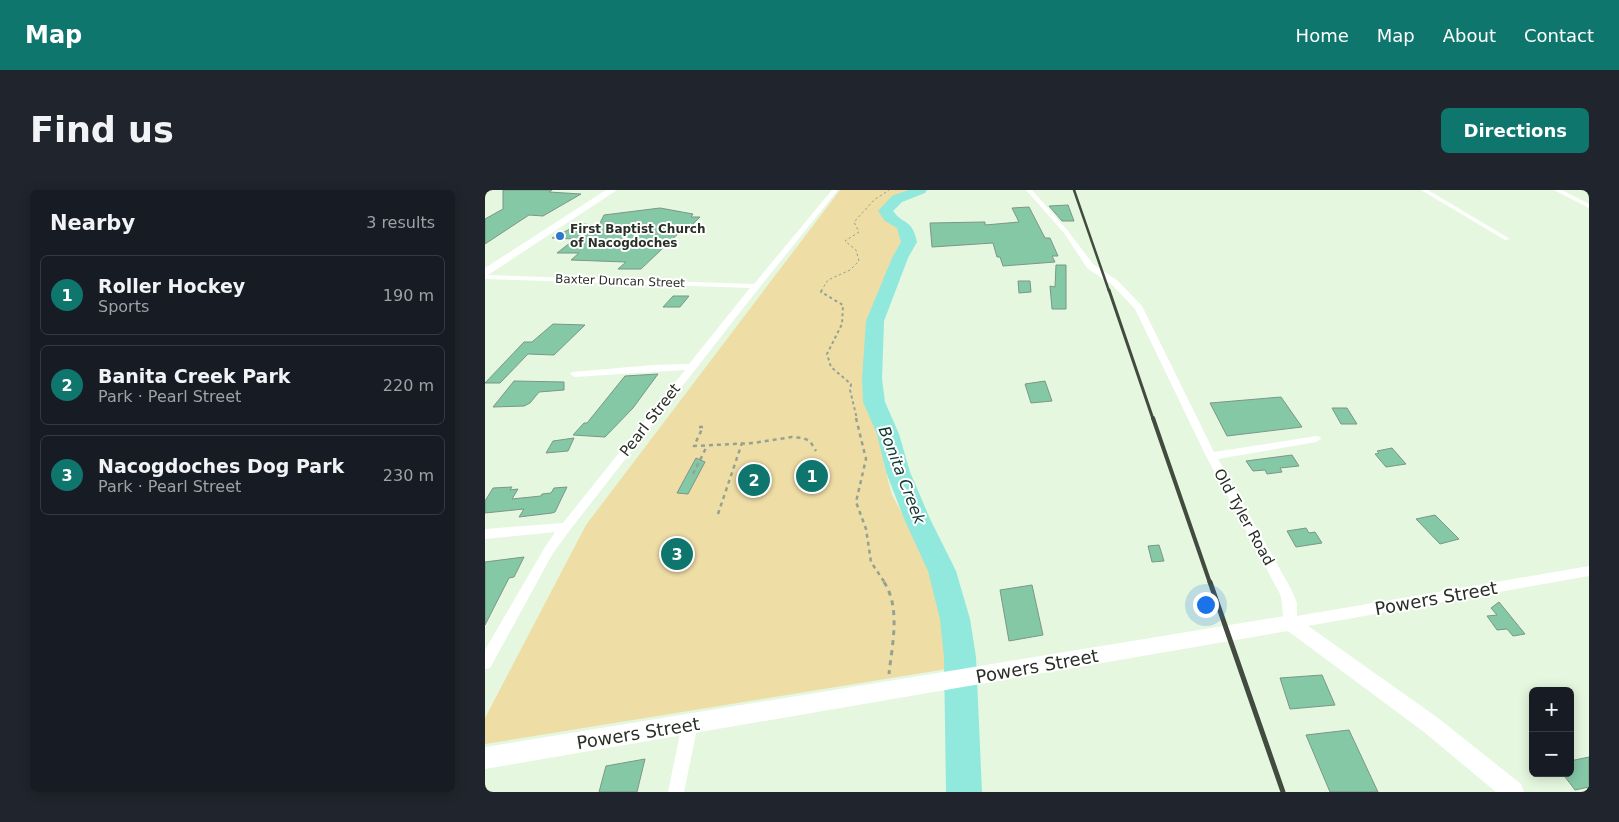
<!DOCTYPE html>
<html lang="en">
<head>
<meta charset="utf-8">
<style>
	body { margin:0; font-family:"DejaVu Sans",sans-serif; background:#20242c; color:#f1f3f6 }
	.controls { position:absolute; right:15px; bottom:15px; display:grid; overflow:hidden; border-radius:8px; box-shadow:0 2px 12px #0003 }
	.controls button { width:45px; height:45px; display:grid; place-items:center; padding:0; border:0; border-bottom:1px solid #363941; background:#171b24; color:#f1f3f6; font:25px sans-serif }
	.you { position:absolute; left:720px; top:414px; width:18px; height:18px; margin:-12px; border:4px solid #fff; border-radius:50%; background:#1a73e8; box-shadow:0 0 0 8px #1a73e833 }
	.badge { display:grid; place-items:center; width:32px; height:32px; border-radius:50%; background:#0f766e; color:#fff; font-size:16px; font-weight:700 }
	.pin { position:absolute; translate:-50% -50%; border:2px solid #fff; box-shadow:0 1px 5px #0006 }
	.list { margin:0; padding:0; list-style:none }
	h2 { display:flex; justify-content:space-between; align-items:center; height:65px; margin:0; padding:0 20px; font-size:21px }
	h2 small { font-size:16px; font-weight:400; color:#9ea1a6 }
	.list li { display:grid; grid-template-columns:32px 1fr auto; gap:15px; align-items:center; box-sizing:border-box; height:80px; margin:0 10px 10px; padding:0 10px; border:1px solid #363941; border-radius:8px }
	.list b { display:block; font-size:19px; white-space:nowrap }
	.list p { margin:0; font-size:16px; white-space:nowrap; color:#9ea1a6 }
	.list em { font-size:16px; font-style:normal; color:#9ea1a6 }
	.map { position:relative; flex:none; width:1104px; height:602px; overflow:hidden; border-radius:8px }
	header { display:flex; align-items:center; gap:30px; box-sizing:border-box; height:70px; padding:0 25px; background:#0f766e; color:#fff }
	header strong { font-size:24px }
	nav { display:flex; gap:28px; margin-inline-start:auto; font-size:18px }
	.intro { display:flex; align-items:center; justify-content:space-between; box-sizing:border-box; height:120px; padding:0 30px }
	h1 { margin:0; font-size:35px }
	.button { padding:12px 22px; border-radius:8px; background:#0f766e; color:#fff; font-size:18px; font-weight:700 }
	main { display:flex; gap:30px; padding:0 30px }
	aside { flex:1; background:#171b24; border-radius:8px; box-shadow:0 2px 12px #0003 }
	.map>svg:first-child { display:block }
</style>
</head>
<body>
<header>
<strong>Map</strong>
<nav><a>Home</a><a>Map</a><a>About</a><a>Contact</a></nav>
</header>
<div class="intro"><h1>Find us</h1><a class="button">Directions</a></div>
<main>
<aside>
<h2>Nearby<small>3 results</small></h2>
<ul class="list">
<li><span class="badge">1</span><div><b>Roller Hockey</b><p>Sports</p></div><em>190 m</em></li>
<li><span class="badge">2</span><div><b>Banita Creek Park</b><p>Park · Pearl Street</p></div><em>220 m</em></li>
<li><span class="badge">3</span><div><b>Nacogdoches Dog Park</b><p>Park · Pearl Street</p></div><em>230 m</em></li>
</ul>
</aside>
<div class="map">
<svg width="1104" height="602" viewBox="0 0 1104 602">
	<rect width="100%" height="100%" fill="#e5f7df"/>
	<!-- green -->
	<path fill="#efdda6" d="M355,0h78c-13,5 -27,9 -35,22 8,14 20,11 22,30l-35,79v83l12,30 2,31 8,30 43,76 9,39 3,59 -462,75v-26l101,-193z"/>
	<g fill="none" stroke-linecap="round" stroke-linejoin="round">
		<!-- river -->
		<path fill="#91e8dc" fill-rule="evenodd" d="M423,0h19l-2,3 -23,9 -9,9c11,15 19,7 24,31l-9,16 -24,63 -2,58 3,23 14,32 11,38 21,49 25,50 14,48 6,38 6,135h-36l-2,-135 -4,-38 -12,-48 -23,-50 -19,-49 -9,-38 -14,-32 -1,-23 4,-58 26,-63 9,-16 -4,-14 -12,-7 -7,-10 14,-15z"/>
	</g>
	<!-- building -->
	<path fill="#84c8a6" stroke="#7c9688" d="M18,0h49l-3,2 32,2 -38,22 -14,-1 -44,29v-25l18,-10z
		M583,15l6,16h-12l-13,-15z
		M544,17l16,31h5l8,18h-6l3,6 -52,4 -3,-9h-3l-4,-14 -61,4 -2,-24 55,-1v3l34,-3 -7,-14z
		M175,18l33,6 -2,3h9l-12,12h-5l-42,40h-23l8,-7 -55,-2 8,-7h-22l18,-14 -23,-1 28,-14 19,1 5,-10z
		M571,75h10v44h-14l-2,-23 5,1z
		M533,91h12l1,11 -12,1z
		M188,106h16l-9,11h-17z
		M68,134l32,1 -31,30 -26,-1 -28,29h-15l39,-41h8z
		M173,184l-25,34 -28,29 -32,-2 11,-12h3l38,-47z
		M29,191l50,1v8l-25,2 -9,11 -6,3 -31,1z
		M560,191l7,20 -21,2 -6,-19z
		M796,207l21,30 -75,9 -17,-33z
		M847,218h15l10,16h-16z
		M89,248l-6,13 -22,2 7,-12z
		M907,258l14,16 -20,3 -11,-13 4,-1 -2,-2z
		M807,265l7,11 -19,2 2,4 -15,2 -2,-4 -12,1 -7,-10z
		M211,268l9,4 -17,32 -11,-1z
		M27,297l-2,3 8,-1 -6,10 29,-3 1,-2 9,-1 3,-5 13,-1 -12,25 -3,1 -33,4 5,-8 -39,4v-12l8,-13z
		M950,325l24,24 -19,5 -24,-25z
		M821,338l3,5 6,-1 7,11 -26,4 -9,-16z
		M674,355l5,16 -12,1 -4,-16z
		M39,367l-10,20 -5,1 -24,47v-63z
		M547,395l11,50 -34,6 -9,-51z
		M1014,412l26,32 -12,2 -6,-7 -10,1 -10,-14 10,-1 -6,-7z
		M837,485l13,30 -45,4 -10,-31z
		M864,540l29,62h-48l-24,-57z
		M1104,567v30l-14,3 -13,-17h8v-12z
		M160,569l-8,33h-38l7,-26z"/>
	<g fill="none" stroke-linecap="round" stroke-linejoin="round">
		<!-- path-far3 -->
		<path stroke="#95a291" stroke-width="1" stroke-dasharray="2.5 2.5" stroke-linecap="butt" d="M336,101l7,-11 22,-10 9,-9 -3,-11 -11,-9 14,-9 -5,-10 20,-22 15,-10"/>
		<!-- path-far2 -->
		<path stroke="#95a291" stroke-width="2" stroke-dasharray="3 3" stroke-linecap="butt" d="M337,100l-1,2 22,13 -1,19 -15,30 4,13 20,17 -1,6 7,29"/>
		<!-- path-far1 -->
		<path stroke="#95a291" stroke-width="2.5" stroke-dasharray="4 4" stroke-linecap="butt" d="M371,228l10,41 -10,43 10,27 5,33 14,21
			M214,237h4l-9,19 59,-3 39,-6 11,1 7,3 6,10
			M208,284l14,-28
			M233,324l24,-71"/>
		<!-- path -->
		<path stroke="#95a291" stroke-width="3" stroke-dasharray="5 5" stroke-linecap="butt" d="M399,392c17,26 8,63 5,92"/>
		<!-- street -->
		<path fill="#fff" fill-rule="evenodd" d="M347,0h6l-79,98 -189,242 -17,23 -63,115 -5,1v-19l60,-103 10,-15 -70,7v-10l78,-6 122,-153 -110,7 -5,-3 2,-2 81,-7 36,-1 61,-76 -265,-9v-4l269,9z
			M541,0h6l36,41 25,33 25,17 24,25 72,146 102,-16 4,1 1,2 -5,3 -98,17 73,130 6,14v13l292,-50v10l-298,53 -5,-2c-5,-10 -2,-22 -6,-33l-74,-138 -71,-147 -23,-24 -25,-17 -23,-35z
			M936,0h7l82,49 -5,1z
			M1069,0h8l27,14v4z
			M205,527l5,2 3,5 -14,68h-16l14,-68 3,-5z"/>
		<!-- secondary -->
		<path fill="#fff" fill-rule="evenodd" d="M806,425l6,3 141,100 83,66 3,8h-28l-72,-60 -136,-101 -803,138v-22z"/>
		<!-- primary -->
		<path fill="#fff" fill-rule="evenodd" d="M121,0h11l-132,87v-9z"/>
		<!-- rail-far3 -->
		<path stroke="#434b40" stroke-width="2.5" d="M589,0l35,101"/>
		<!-- rail-far2 -->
		<path stroke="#434b40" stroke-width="3" d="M624,100l44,129"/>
		<!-- rail-far1 -->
		<path stroke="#434b40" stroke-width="4" d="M668,228l57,165"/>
		<!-- rail -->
		<path stroke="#434b40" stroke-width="5" d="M725,392l73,210"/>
	</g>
	<!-- markers -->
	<circle fill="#2f77c8" stroke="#fff" stroke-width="2" cx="75" cy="46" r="5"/>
	<g text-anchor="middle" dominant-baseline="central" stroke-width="4" stroke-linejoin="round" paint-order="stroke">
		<!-- far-poi labels -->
		<g font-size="12" font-weight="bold" fill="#293027" stroke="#fff" text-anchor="start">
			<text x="85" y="39">First Baptist Church<tspan x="85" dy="14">of Nacogdoches</tspan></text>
		</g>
		<!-- far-street labels -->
		<g font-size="12" fill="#293027" stroke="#fff">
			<text transform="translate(135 91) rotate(2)">Baxter Duncan Street</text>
		</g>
		<!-- street labels -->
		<g font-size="15" fill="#293027" stroke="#fff">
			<text transform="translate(165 230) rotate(-52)">Pearl Street</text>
			<text transform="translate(759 327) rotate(61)">Old Tyler Road</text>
		</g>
		<!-- water labels -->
		<g font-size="16" font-style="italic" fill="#0f3934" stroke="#fff">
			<text transform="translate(417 285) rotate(69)">Bonita Creek</text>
		</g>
		<!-- near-street labels -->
		<g font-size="18" fill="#293027" stroke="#fff">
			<text transform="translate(951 408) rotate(-10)">Powers Street</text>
			<text transform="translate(552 476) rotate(-10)">Powers Street</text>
			<text transform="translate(153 543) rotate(-9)">Powers Street</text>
		</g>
	</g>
</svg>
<div class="controls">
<button>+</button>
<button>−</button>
</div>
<div class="you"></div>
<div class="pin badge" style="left:327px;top:286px">1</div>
<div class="pin badge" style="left:269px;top:290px">2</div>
<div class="pin badge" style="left:192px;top:364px">3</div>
</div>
</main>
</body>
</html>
